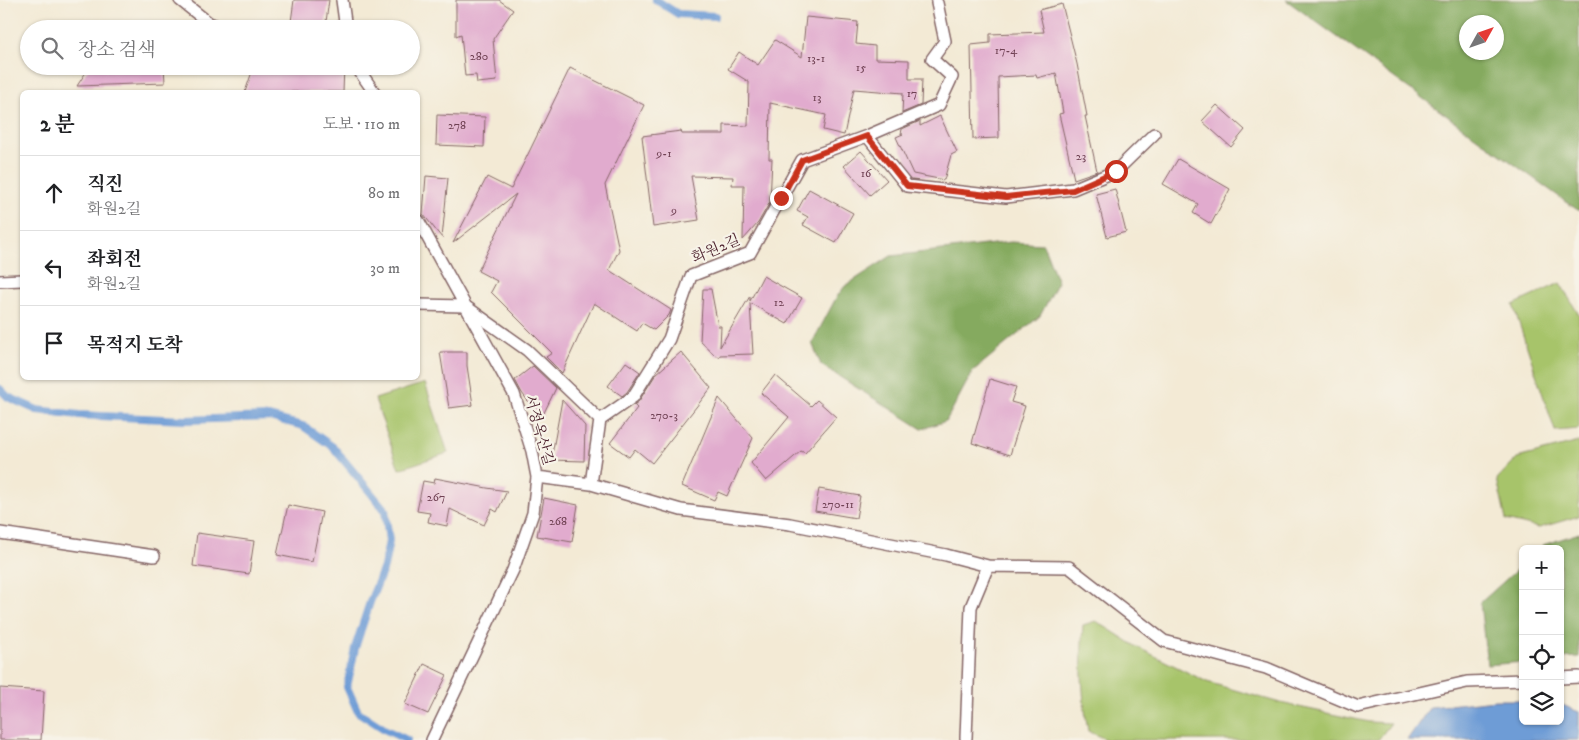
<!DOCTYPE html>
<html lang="ko">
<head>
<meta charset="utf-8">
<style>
	body { margin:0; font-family:"IM FELL DW Pica","Noto Serif KR",serif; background:#f2f2f2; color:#202124 }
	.controls { position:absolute; right:15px; bottom:15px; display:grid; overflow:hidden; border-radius:8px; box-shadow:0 1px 4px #0004 }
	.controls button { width:45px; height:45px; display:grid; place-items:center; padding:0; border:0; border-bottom:1px solid #e0e0e0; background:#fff; color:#202124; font:25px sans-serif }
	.compass { position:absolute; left:1459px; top:15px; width:45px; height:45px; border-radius:50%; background:#fff; box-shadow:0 1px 4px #0004; rotate:50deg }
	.stop { position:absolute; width:15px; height:15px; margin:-11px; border:4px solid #c8321e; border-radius:50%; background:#fff }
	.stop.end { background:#c8321e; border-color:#fff; box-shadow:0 1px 5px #0008 }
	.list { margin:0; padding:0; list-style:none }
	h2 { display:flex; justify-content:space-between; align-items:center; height:65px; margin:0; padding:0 20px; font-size:21px }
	h2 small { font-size:16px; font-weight:400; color:#757577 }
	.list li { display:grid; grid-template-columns:32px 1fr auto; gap:15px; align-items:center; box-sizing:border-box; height:75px; padding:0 20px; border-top:1px solid #e0e0e0 }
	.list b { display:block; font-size:19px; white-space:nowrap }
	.list p { margin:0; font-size:16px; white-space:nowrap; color:#757577 }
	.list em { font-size:16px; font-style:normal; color:#757577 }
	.icon { flex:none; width:28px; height:28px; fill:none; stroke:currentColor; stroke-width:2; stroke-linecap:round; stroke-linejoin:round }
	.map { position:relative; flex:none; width:1579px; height:740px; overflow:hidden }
	.search { position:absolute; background:#fff; box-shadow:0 1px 4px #0004; left:20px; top:20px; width:400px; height:55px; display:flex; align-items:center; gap:12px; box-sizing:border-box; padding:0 18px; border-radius:28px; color:#757577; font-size:19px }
	.panel { position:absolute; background:#fff; box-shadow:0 1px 4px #0004; left:20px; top:90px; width:400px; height:290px; border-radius:8px }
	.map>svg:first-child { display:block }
</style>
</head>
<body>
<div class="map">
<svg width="1579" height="740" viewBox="0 0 1579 740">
	<rect width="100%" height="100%" fill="#f7f3e8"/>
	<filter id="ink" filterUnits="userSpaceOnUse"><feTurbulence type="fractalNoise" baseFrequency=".02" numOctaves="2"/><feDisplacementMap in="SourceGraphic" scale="10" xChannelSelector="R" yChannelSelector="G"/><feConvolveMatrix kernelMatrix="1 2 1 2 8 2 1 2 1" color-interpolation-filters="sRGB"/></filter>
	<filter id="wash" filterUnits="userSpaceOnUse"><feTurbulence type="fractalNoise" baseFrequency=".0096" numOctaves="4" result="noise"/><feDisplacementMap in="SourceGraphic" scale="20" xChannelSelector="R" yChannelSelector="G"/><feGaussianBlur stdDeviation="1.12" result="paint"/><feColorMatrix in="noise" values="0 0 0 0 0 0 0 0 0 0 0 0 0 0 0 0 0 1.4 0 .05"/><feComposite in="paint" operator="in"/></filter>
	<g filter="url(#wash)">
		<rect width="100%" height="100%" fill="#f3ead5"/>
		<!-- green -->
		<path fill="#a7c46b" stroke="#78724b" d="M1560,283l19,32v114l-24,2 -42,-126z
			M425,383l23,70 -49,16 -24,-70z
			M1579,442v74l-40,12 -33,-8 -9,-41 20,-21z
			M1096,621l41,26 70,35 73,21 89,19 22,1 -13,17h-271l-19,-9c-6,-35 -8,-70 -5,-106z"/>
		<!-- forest -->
		<path fill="#85aa5f" stroke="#686445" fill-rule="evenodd" d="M1286,0h293v211zM1496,22v30h-30v-30z
			M1011,242l32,2 15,38 -18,34 -67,55 -27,50 -24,8 -101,-64 -9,-22 24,-45 9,-12 46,-30z
			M1579,533v124l-19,1v-109h-21l4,-4z
			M1523,564v98l-36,3 -7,-62z"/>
		<!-- water -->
		<path fill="#6e9cd6" stroke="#5c5e80" d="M1495,700h28v21h37v-17l19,8v28h-172l23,-33z"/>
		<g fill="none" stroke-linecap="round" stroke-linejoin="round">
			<!-- stream -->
			<path stroke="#6e9cd6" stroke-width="8" d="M656,0l22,14 37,2
				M0,389l8,8 29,13 42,5 106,5 84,-3 34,9 30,21 52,63 4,31 -5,26 -14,35 -15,46 -8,39 11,25 28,18 21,10"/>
		</g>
		<g id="blocks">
			<!-- building -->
			<path fill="#e1abce" d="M294,0h35l-4,29h-35z
				M456,0h43l14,10 -20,29 4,42 -20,2 -1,-8 -11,1 -4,-42 -5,2z
				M1062,4l15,60 10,52h-2l12,55 -23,8 -15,-65 4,-1 -7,-40 -19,5 -1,-3 -38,2 1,61 -26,1 -2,-94 19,-2v-9l54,-2 -5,-22z
				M806,17l52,5 -2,22 19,2v13l34,1v19h13l-1,26 -19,8 1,-20 -49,-4 -10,46 -21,-5 3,-15 -56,-12 -1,56h3l-2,43 -12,21 -15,17 1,-55h-12l1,-8 -42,-1 8,44 -46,7 -11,-91 39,-5 1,3h42v-9l24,1 1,-44 -21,-13 11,-17 19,13 17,-25 27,17z
				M90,66h74l1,17 -88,3z
				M254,66h90l-1,26h-98z
				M570,68l74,37 -39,80 14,65 -10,20 62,40 -2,5 -15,15 -12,-7 -5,8 -43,-28 -32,70 -16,-16 6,-4 -61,-61 6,-11 -19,-10 38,-77 -63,49 34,-66 24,12z
				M1217,105l28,25 -14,17 -29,-26z
				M437,115l48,2 -1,30 -48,-2z
				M940,116l17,36 -6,3 -7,25 -31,-6 -17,-37 7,-3h-2l1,-5 18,-8v5z
				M861,151l26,29 -17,15 -26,-29z
				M1178,159l52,30 -19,35 -18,-11 5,-9 -35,-20z
				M426,176l22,2 -6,60 -19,-24z
				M809,189l44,24 -17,30 -33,-18 5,-8 -11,-6z
				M1115,189l11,43 -19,5 -11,-43z
				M763,276l39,22 -15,26 -37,-21 3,51 -33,1 -1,2 -4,-2 -15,-14 3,-52h8l7,37h3l-1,21 30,-51v5z
				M440,352h27v14l6,39 -24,3z
				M681,352l30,36 -59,75 -17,-14 -6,8 -19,-14 27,-35 -3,-3 5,-4 17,-27z
				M626,362l14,10 -13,20 -5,4 -14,-10z
				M533,366l23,22 -15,31 -19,-26 -7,-13z
				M775,375l36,31 6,-6 19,17 -31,36 -4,-2 -35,30 -15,-18 38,-46 -28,-24z
				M990,379l26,8 -5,15 14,4 -15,49 -38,-12z
				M719,398l34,40 -26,58 -9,-4 -4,8 -32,-14z
				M562,400l23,26 -1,35 -33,-1z
				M435,478l52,10 20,3 -10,21 -5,-3 -8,16 -34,-16 -3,17 -19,-4 2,-9 -13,-2 6,-30 11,2z
				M819,489l41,7 -4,22 -41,-7z
				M544,498l34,7 -6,37 -35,-6z
				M288,505l34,7 -10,50 -35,-7z
				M197,533l57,8 -5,33 -56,-8z
				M424,664l23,11 -19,39 -23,-10z
				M0,688l44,3 -3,49h-41z"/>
		</g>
	</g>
	<g filter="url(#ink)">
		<use href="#blocks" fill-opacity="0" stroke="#856666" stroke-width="1"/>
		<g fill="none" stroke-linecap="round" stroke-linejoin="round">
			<!-- lane casing -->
			<g stroke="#856666" stroke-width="14">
				<path id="lane" d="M180,0l29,23 17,6
					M342,0l4,29
					M356,66l18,26
					M867,136l72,-31 13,-28 -20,-18 13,-18 -8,-38
					M418,220l96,174 18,57 5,26 -4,36 -20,57 -81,170
					M0,281l22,-1
					M418,305l47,1
					M465,306l62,44 73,70 33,-23 36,-58 22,-63 59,-23 52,-93 65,-24 40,50 99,11 67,-8 43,-18 38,-37
					M537,477l54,7 90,26 109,14 156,31 42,11 81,1 95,74 102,27 92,39 109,-25 56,-2
					M591,484l9,-64
					M0,533l154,23
					M1560,678l19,-1
					M966,738l5,-131 17,-41"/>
			</g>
			<!-- lane -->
			<use href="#lane" stroke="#fff" stroke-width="11"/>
		</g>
	</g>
	<g fill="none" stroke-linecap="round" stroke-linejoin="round" filter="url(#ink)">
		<!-- route -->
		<path stroke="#c8321e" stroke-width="6" d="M781,198l21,-38 65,-24 40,50 99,11 67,-7 43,-19"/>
	</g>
	<g text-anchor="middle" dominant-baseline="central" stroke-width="4.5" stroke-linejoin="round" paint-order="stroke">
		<!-- number labels -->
		<g font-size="12" fill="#704254">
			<text x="1006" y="50">17-4</text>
			<text x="479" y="56">280</text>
			<text x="816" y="58">13-1</text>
			<text x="861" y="67">15</text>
			<text x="912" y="93">17</text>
			<text x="817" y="97">13</text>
			<text x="457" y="125">278</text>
			<text x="664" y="153">9-1</text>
			<text x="1081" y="156">23</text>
			<text x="866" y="173">16</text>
			<text x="674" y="210">9</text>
			<text x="779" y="302">12</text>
			<text x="664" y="415">270-3</text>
			<text x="436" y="497">267</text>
			<text x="838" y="504">270-11</text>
			<text x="558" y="521">268</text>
		</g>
		<!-- street labels -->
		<g font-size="15" fill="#4a1f2b" stroke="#f7f3e8">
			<text transform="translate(716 249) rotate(-23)">화원2길</text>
			<text transform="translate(539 430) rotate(74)">서정옥산길</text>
		</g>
	</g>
</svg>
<div class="controls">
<button>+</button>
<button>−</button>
<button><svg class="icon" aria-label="locate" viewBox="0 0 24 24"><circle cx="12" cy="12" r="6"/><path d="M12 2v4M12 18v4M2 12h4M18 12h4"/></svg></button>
<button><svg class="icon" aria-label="layers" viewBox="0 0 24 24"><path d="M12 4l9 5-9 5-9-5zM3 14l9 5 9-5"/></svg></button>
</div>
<svg class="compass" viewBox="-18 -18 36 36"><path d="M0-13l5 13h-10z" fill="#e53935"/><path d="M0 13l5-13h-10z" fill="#757577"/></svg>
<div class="stop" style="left:1116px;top:171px"></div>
<div class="stop end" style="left:781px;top:198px"></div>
<div class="search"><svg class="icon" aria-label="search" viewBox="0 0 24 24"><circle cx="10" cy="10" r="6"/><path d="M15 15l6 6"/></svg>장소 검색</div>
<section class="panel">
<h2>2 분<small>도보 · 110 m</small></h2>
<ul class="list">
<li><svg class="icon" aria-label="ahead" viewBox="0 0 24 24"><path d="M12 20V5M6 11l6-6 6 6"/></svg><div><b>직진</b><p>화원2길</p></div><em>80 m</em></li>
<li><svg class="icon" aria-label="left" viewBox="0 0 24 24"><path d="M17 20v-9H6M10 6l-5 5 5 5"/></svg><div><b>좌회전</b><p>화원2길</p></div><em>30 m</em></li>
<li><svg class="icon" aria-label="arrive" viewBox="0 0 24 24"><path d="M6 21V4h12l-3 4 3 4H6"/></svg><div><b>목적지 도착</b></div></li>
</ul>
</section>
</div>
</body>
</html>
